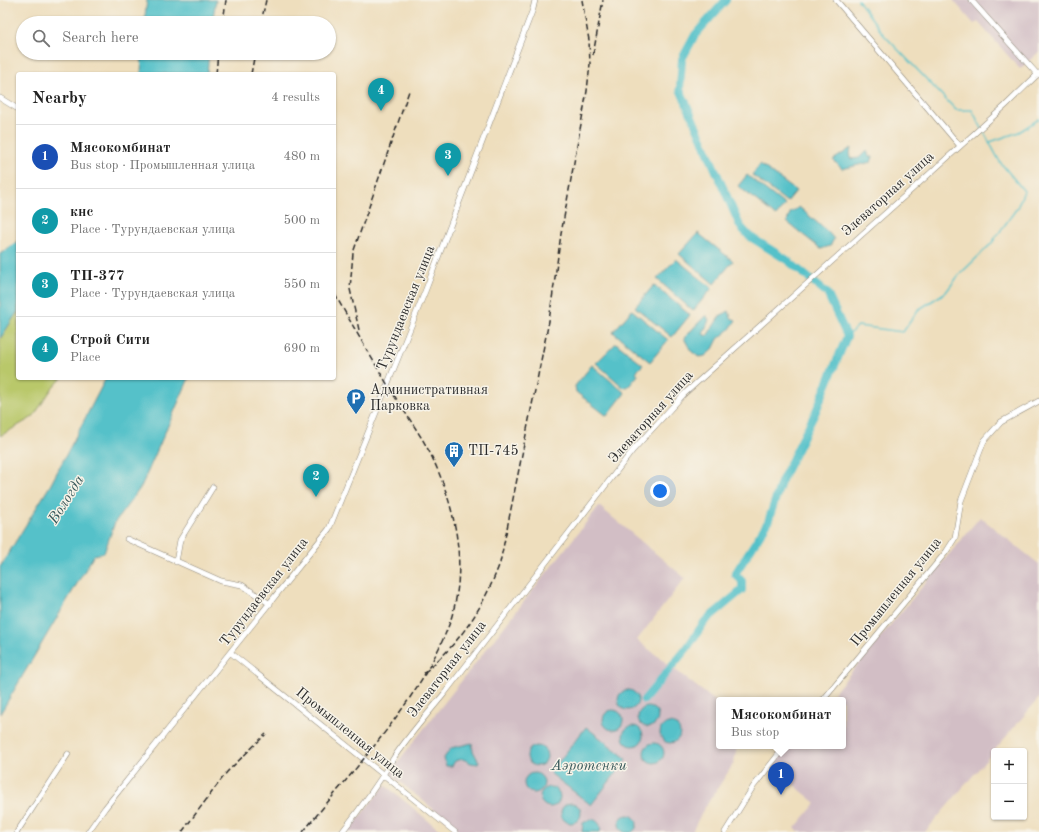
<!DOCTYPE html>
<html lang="en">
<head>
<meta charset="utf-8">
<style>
	body { margin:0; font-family:"Old Standard TT",serif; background:#f6f6f6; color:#222 }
	.controls { position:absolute; right:12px; bottom:12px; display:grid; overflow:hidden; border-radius:4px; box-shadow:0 1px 3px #0004 }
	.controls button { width:36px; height:36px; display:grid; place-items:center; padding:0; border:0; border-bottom:1px solid #e0e0e0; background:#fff; color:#222; font:20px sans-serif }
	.you { position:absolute; left:660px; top:491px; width:14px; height:14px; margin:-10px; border:3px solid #fff; border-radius:50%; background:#1a73e8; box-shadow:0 0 0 6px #1a73e833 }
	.badge { display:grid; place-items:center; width:26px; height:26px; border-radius:50%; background:#1f6fb2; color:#fff; font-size:13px; font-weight:700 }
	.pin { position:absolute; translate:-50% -33px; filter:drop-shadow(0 1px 2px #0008) }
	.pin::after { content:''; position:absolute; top:21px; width:14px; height:12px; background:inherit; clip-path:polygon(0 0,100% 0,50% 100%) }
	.popup { position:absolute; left:716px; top:697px; width:130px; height:52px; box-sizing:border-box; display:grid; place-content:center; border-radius:4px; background:#fff; filter:drop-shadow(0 1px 3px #0005); font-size:13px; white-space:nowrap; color:#767676 }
	.popup b { font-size:15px; color:#222 }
	.popup::after { content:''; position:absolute; left:50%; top:100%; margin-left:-8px; border:8px solid transparent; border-top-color:#fff }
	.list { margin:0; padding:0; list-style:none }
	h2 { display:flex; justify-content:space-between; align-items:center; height:52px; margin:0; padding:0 16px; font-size:17px }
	h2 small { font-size:13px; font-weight:400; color:#767676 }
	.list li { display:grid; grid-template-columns:26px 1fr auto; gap:12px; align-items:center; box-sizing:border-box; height:64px; padding:0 16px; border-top:1px solid #e0e0e0 }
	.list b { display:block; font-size:15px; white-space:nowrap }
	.list p { margin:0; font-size:13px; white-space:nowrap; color:#767676 }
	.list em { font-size:13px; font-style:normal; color:#767676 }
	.icon { flex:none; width:22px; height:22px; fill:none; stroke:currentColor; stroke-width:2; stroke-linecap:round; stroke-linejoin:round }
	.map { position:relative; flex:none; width:1039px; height:832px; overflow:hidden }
	.search { position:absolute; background:#fff; box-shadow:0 1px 3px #0004; left:16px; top:16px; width:320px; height:44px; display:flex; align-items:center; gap:10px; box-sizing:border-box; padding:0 14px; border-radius:22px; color:#767676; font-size:15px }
	.panel { position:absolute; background:#fff; box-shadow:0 1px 3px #0004; left:16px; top:72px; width:320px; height:308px; border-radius:4px }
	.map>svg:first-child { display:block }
</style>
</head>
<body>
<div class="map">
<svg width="1039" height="832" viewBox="0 0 1039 832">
	<rect width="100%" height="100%" fill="#f7f3e8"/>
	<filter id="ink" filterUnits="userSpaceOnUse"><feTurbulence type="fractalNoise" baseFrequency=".025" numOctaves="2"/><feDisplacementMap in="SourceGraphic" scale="8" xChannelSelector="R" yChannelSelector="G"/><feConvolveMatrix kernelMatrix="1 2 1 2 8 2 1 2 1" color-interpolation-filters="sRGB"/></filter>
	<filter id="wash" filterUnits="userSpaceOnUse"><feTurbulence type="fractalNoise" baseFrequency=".012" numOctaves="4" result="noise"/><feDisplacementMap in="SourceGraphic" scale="16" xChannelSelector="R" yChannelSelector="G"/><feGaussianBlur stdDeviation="0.9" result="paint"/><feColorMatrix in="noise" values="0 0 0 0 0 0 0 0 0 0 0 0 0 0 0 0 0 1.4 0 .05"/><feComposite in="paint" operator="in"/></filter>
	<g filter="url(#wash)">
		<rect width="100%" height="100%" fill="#eedebd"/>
		<!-- industrial -->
		<path fill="#d2bec5" d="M953,0h86v52l-19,17 -42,-47 -4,2z
			M599,506l86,72 -48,62 82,64v42h18l-3,17 -32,49 -10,20h-231l-72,-59z
			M980,517l59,47v134l-114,134h-125l-5,-4 21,-25 -44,-36 17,-21h54v-46h-15z
			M385,785l57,47h-95z"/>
		<!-- green -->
		<path fill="#b9c86a" stroke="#727a4a" d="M18,311v67h44l-11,12 -18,27 -33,19v-97z"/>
		<!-- water -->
		<path fill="#54c1c9" stroke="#40767a" d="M147,0h69l-4,23h-68z
			M142,53h67l-2,21h-66z
			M851,148l-1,6 2,5 7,-1 8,-8 2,7h4l-2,5 -29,7 -9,-9z
			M760,164l36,27 -9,11 -35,-27z
			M747,175l38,30 -9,11 -38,-30z
			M799,207l29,25 6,7 -4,7 -9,3 -34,-27 3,-9z
			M698,233l35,28 -19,23 -35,-30z
			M18,241v70l-18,28v-85z
			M676,259l36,29 -19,23 -36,-32z
			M654,285l36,30 -18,22 -37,-30z
			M632,310l36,30 -18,22 -37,-30z
			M729,311l2,7 5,2 -6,9 -12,10 -5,10 -8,7 -6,1 -8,-6 -7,-13 22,-23 3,5 -6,14 4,2 13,-20z
			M616,343l27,22 -7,7 2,3 -9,11 -5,2 -28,-25z
			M592,365l33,28 -18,23 -31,-24 -1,-6z
			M106,378h83l-48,109 -26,35 -11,31 -10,2 -94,159v-147l51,-83z
			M618 700a10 10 0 1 1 20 0a10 10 0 1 1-20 0Z
			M638 717a10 10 0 1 1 20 0a10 10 0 1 1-20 0Z
			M603 720a10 10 0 1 1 20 0a10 10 0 1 1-20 0Z
			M660 733a10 10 0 1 1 20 0a10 10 0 1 1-20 0Z
			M623 736a10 10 0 1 1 20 0a10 10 0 1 1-20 0Z
			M586,727l41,32 -36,46 -41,-32z
			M472,743l1,8 6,11 -1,2 -7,-1 -8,-4 -8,2 -3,5h-6l-2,-8 7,-10z
			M644 753a10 10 0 1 1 20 0a10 10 0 1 1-20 0Z
			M527 756a10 10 0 1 1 20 0a10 10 0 1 1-20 0Z
			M524 783a10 10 0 1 1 20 0a10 10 0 1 1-20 0Z
			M540 797a10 10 0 1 1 20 0a10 10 0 1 1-20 0Z
			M561 813a10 10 0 1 1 20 0a10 10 0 1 1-20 0Z
			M619 824a9 9 0 1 1 18 0a9 9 0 1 1-18 0Z
			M591,819c7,1 11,6 9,13h-18l1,-9z"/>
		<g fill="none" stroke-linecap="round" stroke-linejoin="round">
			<!-- stream -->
			<path stroke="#54c1c9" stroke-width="1.5" d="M990,142l29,-10 20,-13
				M847,336l11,-10 45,6 15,-22 28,-18 13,-17 32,-31 26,-36 7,-17 -24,-29 -28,-52h-16l-73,-76 -25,-34"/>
			<!-- river -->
			<path stroke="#54c1c9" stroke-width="8" d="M644,700l43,-52 18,-27 37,-31v-9l-7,-7 33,-52 13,-40 35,-71 31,-75 -20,-43 -40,-33 -38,-24 -9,-10 -60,-137 2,-30 13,-24 31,-35"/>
		</g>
	</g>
	<g filter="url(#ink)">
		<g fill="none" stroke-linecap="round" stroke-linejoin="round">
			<!-- minor casing -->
			<g stroke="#8c8474" stroke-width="6">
				<path id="minor" d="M836,0l124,146
					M971,0l67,75
					M0,98l18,11
					M127,539l94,42 21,4 28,19
					M176,562l4,-22 33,-53
					M231,653l224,179
					M823,700l123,-148 9,-14 6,-37 23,-60 17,-19 38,-21
					M17,832l51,-78
					M88,832l17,-24 224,-279 97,-240 107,-280 2,-9
					M342,832c18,-23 34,-45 49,-70 15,-24 35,-46 53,-68l189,-244 51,-56 321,-288 34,-33
					M725,832l28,-45 32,-41"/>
			</g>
			<!-- minor -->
			<use href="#minor" stroke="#fff" stroke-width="5"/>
			<!-- rail -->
			<path stroke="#2b2b2b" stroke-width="1.5" stroke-dasharray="6 3" stroke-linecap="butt" d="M223,23l3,-23
				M261,23l5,-23
				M593,55l10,-55
				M216,74l2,-21
				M251,74l4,-21
				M359,330l-9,-41 3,-36 56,-162
				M424,673c38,-33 58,-63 76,-110l49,-242 12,-87 26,-143 3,-27 -1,-24 -7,-40
				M182,832l45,-60 39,-38
				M303,832c50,-62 120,-135 147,-210 19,-56 5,-118 -20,-169 -12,-23 -28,-44 -41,-66 -19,-31 -37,-63 -55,-94"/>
		</g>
	</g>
	<!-- icons -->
	<defs>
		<g id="parking-pin" transform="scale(1)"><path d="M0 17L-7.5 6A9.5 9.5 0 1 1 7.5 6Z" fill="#1f6fb2" stroke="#f7f3e8"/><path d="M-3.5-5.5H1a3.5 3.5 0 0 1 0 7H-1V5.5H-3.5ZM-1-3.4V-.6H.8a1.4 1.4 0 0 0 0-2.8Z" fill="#fff"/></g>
		<g id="building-pin" transform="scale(1)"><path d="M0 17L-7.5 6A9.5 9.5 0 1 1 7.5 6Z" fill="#1f6fb2" stroke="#f7f3e8"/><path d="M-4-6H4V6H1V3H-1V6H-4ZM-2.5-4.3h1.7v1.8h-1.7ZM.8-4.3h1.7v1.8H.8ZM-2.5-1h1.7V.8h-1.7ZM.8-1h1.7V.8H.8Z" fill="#fff"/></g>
	</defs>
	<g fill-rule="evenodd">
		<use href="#parking-pin" x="356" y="398"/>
		<use href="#building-pin" x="454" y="451"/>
	</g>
	<g text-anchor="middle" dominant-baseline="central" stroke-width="3" stroke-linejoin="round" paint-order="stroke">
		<!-- street labels -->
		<g font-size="14" fill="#2b2b2b" stroke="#f7f3e8">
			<text transform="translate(888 194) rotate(-42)">Элеваторная улица</text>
			<text transform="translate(406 308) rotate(-68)">Турундаевская улица</text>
			<text transform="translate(651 417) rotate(-48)">Элеваторная улица</text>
			<text transform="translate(264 592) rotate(-52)">Турундаевская улица</text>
			<text transform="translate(896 592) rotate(-51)">Промышленная улица</text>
			<text transform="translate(447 669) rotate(-52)">Элеваторная улица</text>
			<text transform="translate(350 733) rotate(39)">Промышленная улица</text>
		</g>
		<!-- poi labels -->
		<g font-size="14" fill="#2b2b2b" stroke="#f7f3e8" text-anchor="start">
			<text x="370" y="390">Административная<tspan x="370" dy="16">Парковка</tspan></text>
			<text x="468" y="451">ТП-745</text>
		</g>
		<!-- water labels -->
		<g font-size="15" font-style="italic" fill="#37585a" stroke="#f7f3e8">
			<text transform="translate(67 500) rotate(-58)">Вологда</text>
			<text x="589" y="766">Аэротенки</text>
		</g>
	</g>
</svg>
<div class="controls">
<button>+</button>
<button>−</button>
</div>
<div class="you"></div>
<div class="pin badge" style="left:781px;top:795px;background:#1a4fb4">1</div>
<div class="popup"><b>Мясокомбинат</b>Bus stop</div>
<div class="pin badge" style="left:316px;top:497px;background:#0f9aa8">2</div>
<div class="pin badge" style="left:448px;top:176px;background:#0f9aa8">3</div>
<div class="pin badge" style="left:381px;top:111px;background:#0f9aa8">4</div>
<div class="search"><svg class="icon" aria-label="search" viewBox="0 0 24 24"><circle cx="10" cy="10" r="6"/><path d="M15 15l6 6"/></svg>Search here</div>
<section class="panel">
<h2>Nearby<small>4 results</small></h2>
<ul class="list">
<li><span class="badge" style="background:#1a4fb4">1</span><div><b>Мясокомбинат</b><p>Bus stop · Промышленная улица</p></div><em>480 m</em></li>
<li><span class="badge" style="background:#0f9aa8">2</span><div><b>кнс</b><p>Place · Турундаевская улица</p></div><em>500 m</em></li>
<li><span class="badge" style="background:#0f9aa8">3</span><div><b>ТП-377</b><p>Place · Турундаевская улица</p></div><em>550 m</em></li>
<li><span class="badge" style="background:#0f9aa8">4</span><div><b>Строй Сити</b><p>Place</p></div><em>690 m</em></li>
</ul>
</section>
</div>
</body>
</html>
